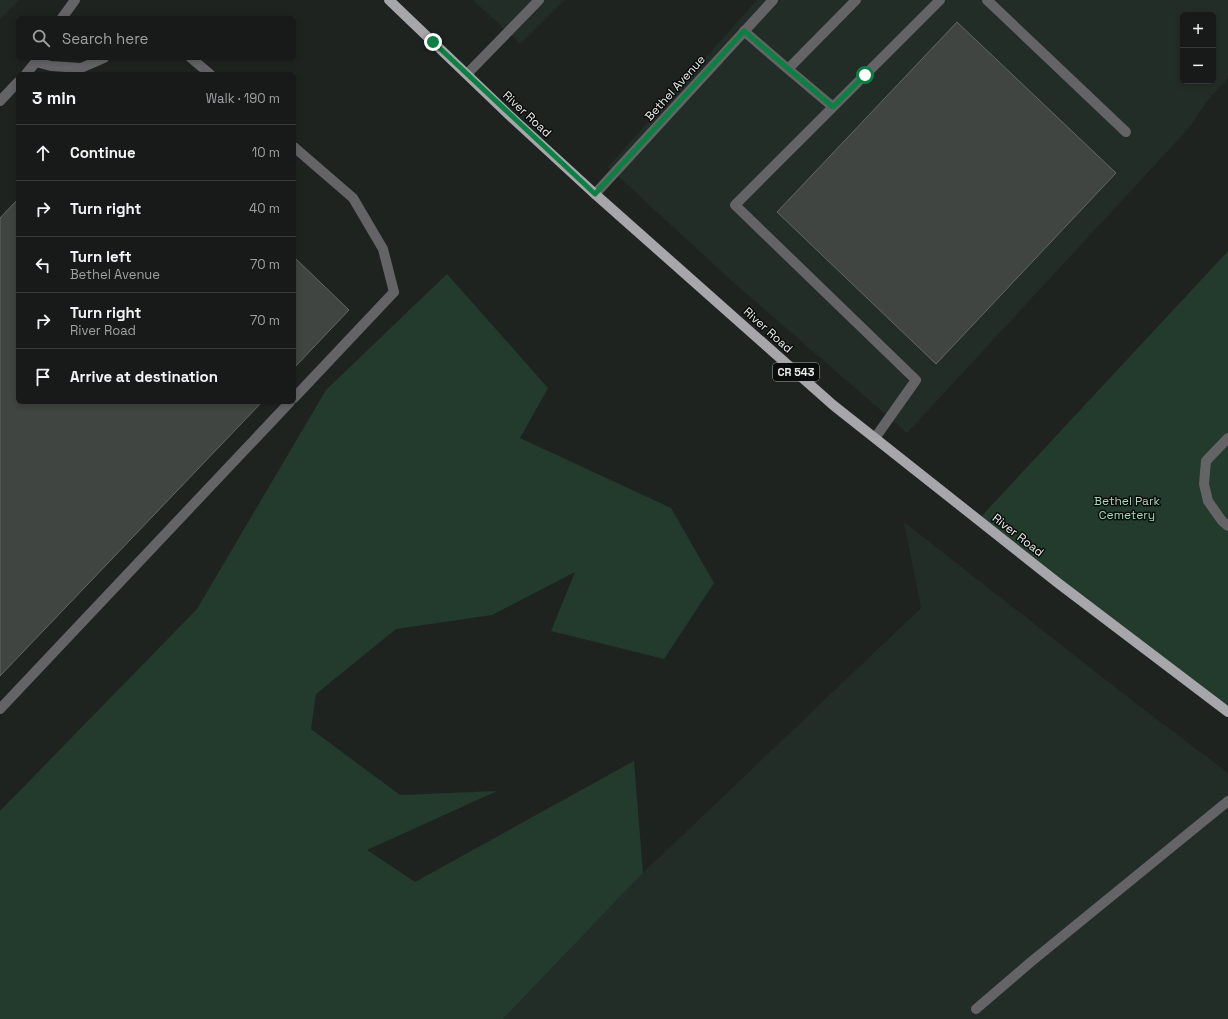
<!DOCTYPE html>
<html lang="en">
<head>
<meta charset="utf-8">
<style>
	body { margin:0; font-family:"Space Grotesk",sans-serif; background:#242725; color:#f1f3f6 }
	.controls { position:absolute; right:12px; top:12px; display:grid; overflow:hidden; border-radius:6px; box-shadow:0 2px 6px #0003 }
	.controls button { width:36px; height:36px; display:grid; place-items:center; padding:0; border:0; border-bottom:1px solid #363837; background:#171a18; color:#f1f3f6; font:20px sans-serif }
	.stop { position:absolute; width:12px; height:12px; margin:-9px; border:3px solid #0b8043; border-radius:50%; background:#fff }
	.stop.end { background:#0b8043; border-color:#fff; box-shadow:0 1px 4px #0008 }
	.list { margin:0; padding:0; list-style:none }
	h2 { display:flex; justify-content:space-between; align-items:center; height:52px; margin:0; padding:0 16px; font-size:17px }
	h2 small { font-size:13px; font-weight:400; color:#9ea1a2 }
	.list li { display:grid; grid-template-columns:26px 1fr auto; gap:12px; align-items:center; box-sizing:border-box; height:56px; padding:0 16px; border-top:1px solid #363837 }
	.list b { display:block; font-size:15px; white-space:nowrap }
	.list p { margin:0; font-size:13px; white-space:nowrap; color:#9ea1a2 }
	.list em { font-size:13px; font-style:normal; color:#9ea1a2 }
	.icon { flex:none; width:22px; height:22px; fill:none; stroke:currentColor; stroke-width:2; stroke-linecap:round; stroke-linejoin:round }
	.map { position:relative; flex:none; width:1228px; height:1019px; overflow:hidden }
	.search { position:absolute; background:#171a18; box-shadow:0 2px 6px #0003; left:16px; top:16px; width:280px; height:44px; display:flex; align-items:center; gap:10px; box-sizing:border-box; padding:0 14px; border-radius:6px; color:#9ea1a2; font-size:15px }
	.panel { position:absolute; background:#171a18; box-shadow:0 2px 6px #0003; left:16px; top:72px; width:280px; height:332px; border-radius:6px }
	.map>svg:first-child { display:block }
</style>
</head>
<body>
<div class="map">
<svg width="1228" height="1019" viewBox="0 0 1228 1019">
	<rect width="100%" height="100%" fill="#1f2320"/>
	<!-- built -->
	<path fill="#232d27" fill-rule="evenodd" d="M0,0h19l-19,19z
		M473,0h92l-44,44z
		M757,0h471v78l-21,23 -18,27 -282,305 -173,-150 -126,-116zM1183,15h30v66h-30z
		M904,522l234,183 90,68v246h-725l140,-146 278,-265z"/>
	<!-- green -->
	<path fill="#223b2d" d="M1228,251v461l-250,-192z
		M447,274l101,114 -28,50 151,70 43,75 -50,76 -113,-28 24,-59 -83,43 -96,14 -80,65 -5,35 89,66 97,-4 -130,59 48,32 219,-121 9,112 -140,146h-503v-208l197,-202 129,-219z"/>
	<!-- building -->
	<path fill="#414542" stroke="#626764" d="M957,22l159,151 -180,191 -159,-152z
		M18,199v203h244l-262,274v-458z
		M294,257l55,53 -55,58z"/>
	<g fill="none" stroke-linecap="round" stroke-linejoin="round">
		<!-- lane -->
		<path stroke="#646466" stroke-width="10" d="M987,0l139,132
			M62,18l13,-18
			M744,31l44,38 68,-69
			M191,58l19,16
			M36,62l15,4 30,2 23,-10
			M788,69l45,38
			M26,74l13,-16
			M467,74l72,-74
			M0,101l18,-19
			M294,147l59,51 30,51 11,43 -100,106
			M875,438l41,-58 -181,-175 205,-205
			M1228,438l-22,23 -2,23 4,17 14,20 6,5
			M0,709l290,-307
			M976,1009l56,-48 196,-160"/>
		<!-- street -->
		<path stroke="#646466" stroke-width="10" d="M595,194l178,-194"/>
		<!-- primary -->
		<path stroke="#a7a6ab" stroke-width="10" d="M389,0l120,115 86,79 238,211 225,178 170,129"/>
	</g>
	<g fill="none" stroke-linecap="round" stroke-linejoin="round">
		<!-- route -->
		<path stroke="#0b8043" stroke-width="5" d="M433,42l162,152 149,-163 89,76 32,-32"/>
	</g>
	<g text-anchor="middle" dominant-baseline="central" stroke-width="3" stroke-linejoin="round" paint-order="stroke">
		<!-- shield labels -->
		<rect fill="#0a0c0b" stroke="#a7aaa8" stroke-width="1" x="773" y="363" width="46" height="18" rx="3"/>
		<g font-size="11" font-weight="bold" fill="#eaedeb">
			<text x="796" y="372">CR 543</text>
		</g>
		<!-- street labels -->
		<g font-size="12" fill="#eaedeb" stroke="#0a0c0b">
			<text transform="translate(675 88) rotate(-48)">Bethel Avenue</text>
			<text transform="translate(527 114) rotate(43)">River Road</text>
			<text transform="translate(768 330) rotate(42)">River Road</text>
			<text transform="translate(1018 535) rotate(38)">River Road</text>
		</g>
		<!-- park labels -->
		<g font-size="12" fill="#9fdcb7" stroke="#0a0c0b">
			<text x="1127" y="501">Bethel Park<tspan x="1127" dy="14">Cemetery</tspan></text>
		</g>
	</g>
</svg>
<div class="controls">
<button>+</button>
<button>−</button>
</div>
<div class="stop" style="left:865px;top:75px"></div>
<div class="stop end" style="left:433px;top:42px"></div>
<div class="search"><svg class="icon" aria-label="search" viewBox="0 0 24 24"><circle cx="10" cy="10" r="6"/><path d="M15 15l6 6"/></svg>Search here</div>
<section class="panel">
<h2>3 min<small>Walk · 190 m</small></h2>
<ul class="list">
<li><svg class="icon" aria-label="ahead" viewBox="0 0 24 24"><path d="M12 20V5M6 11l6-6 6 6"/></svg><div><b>Continue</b></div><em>10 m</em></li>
<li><svg class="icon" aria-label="right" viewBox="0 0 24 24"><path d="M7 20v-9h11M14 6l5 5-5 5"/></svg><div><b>Turn right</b></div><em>40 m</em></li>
<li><svg class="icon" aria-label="left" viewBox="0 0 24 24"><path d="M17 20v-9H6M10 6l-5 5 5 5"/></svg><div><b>Turn left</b><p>Bethel Avenue</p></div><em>70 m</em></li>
<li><svg class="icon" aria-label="right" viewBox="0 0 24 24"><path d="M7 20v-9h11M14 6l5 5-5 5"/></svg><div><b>Turn right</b><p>River Road</p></div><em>70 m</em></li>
<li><svg class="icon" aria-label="arrive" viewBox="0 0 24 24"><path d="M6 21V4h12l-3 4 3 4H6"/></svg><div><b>Arrive at destination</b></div></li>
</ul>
</section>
</div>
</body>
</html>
